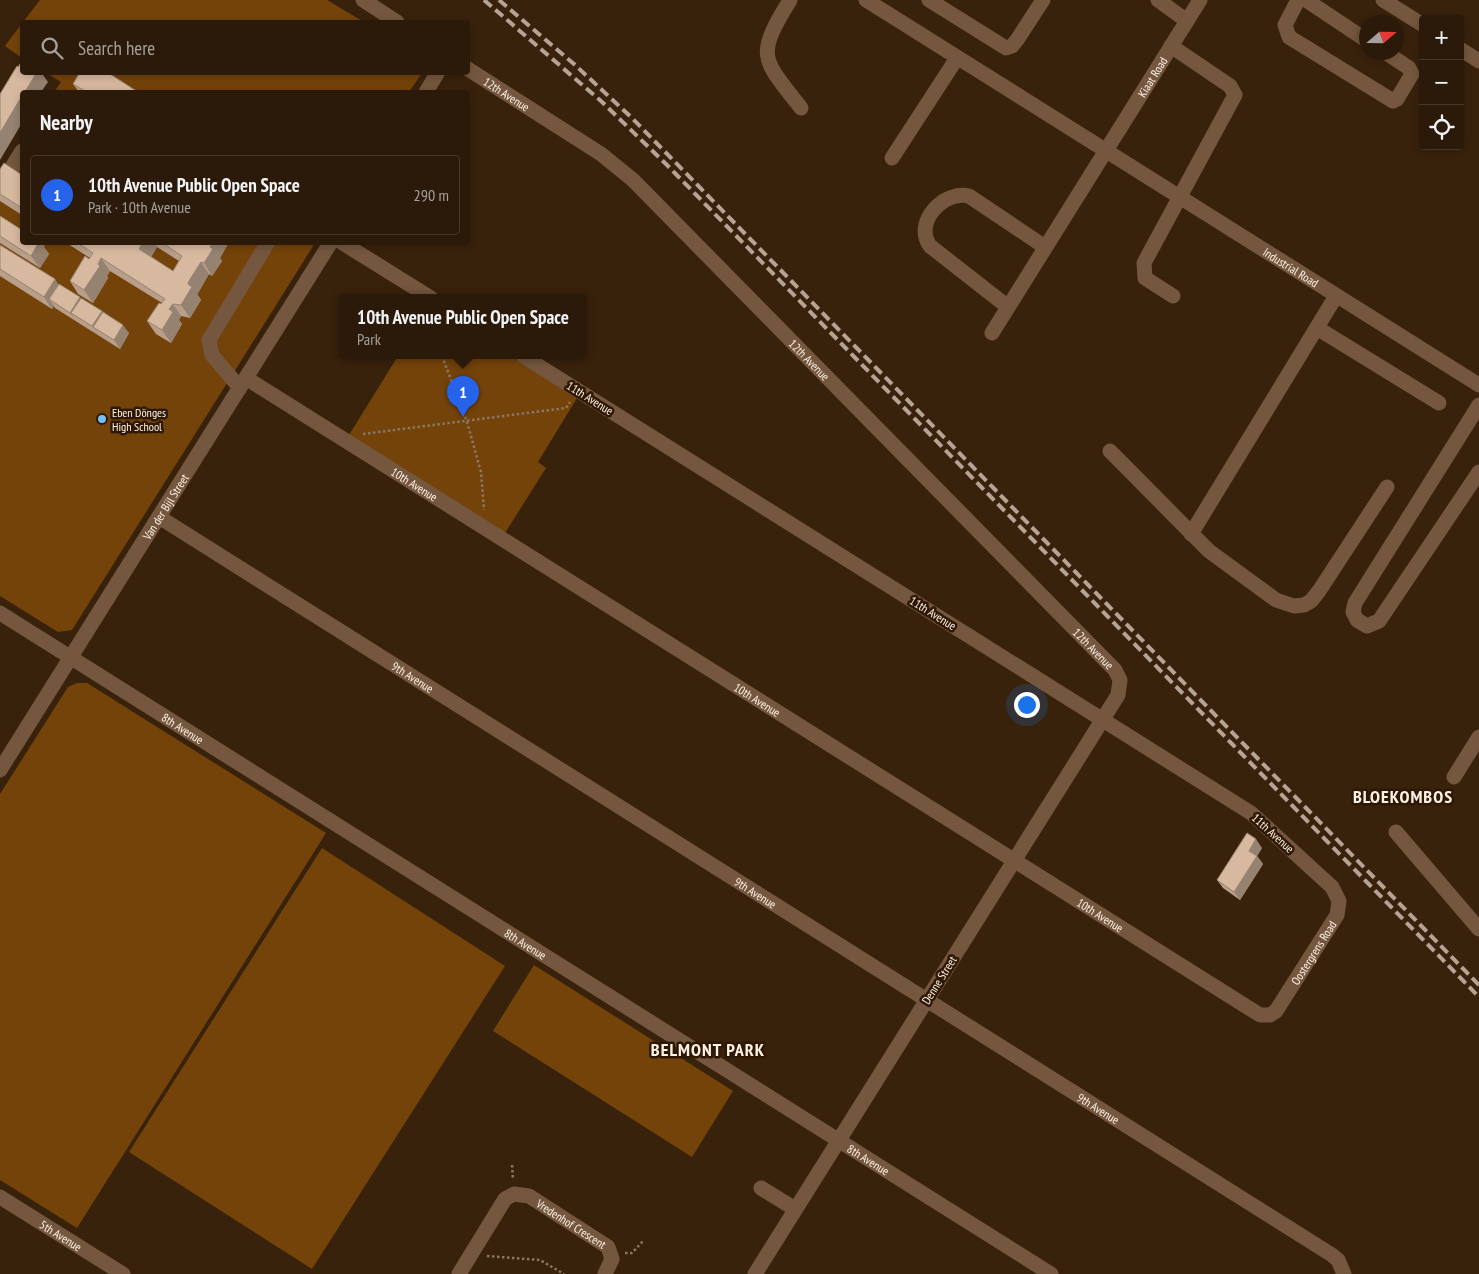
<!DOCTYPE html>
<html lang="en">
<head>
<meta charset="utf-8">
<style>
	body { margin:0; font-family:"PT Sans Narrow",sans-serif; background:#372717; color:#f1f3f6 }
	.controls { position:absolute; right:15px; top:15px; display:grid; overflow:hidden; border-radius:5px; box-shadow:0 2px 8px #0003 }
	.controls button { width:45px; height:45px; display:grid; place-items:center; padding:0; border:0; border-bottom:1px solid #47382a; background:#2b1a09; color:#f1f3f6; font:25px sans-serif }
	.compass { position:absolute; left:1359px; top:15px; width:45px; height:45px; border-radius:50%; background:#2b1a09; box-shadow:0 2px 8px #0003; rotate:70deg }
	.you { position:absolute; left:1026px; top:704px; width:18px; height:18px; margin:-12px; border:4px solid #fff; border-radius:50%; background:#1a73e8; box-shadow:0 0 0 8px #1a73e833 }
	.badge { display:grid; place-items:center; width:32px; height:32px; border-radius:50%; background:#2563eb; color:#fff; font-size:16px; font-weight:700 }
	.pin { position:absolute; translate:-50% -41px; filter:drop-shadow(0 1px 2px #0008) }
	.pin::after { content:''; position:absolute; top:26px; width:18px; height:15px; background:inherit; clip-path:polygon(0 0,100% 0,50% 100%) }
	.popup { position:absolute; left:339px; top:294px; width:248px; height:65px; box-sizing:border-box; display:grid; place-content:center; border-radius:5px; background:#2b1a09; filter:drop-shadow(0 1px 4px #0005); font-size:16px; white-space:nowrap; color:#a6a19c }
	.popup b { font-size:19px; color:#f1f3f6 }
	.popup::after { content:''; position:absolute; left:50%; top:100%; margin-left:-10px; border:10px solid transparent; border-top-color:#2b1a09 }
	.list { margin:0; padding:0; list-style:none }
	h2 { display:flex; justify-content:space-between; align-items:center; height:65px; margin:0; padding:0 20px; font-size:21px }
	h2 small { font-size:16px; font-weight:400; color:#a6a19c }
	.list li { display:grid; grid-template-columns:32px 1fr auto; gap:15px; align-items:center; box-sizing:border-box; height:80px; margin:0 10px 10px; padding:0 10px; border:1px solid #47382a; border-radius:5px }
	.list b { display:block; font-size:19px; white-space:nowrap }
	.list p { margin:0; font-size:16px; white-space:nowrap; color:#a6a19c }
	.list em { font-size:16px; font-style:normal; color:#a6a19c }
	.icon { flex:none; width:28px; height:28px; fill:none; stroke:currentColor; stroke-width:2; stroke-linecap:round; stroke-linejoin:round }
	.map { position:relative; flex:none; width:1479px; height:1274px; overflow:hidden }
	.search { position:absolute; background:#2b1a09; box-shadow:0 2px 8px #0003; left:20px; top:20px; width:450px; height:55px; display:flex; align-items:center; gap:12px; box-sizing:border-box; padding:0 18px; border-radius:5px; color:#a6a19c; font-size:19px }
	.panel { position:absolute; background:#2b1a09; box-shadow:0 2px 8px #0003; left:20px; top:90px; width:450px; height:155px; border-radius:5px }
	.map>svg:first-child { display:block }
</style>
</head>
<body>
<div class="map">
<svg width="1479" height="1274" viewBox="0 0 1479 1274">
	<rect width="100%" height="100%" fill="#39220c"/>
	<!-- green -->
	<path fill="#744309" d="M40,0h287l37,22h-341z
		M22,23v35l-17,-12z
		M46,73h376l-13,19h-355l7,-10z
		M22,144v98l293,1 -243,387 -14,2 -58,-36v-416z
		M398,356h112l67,42 -39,64 8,6 -41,65 -156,-98z
		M77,683h10l239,150 -249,395 -77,-48v-386l68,-107z
		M322,848l183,118 -193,303 -183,-117z
		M534,965l199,126 -41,66 -199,-126z"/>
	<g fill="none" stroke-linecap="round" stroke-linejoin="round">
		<!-- path -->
		<path stroke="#8a7766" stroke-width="2.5" stroke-dasharray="2.5 2.5" stroke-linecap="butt" d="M442,356l25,66 14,50 3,38
			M363,434l203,-26 4,-6
			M512,1165l1,15
			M625,1253h7l12,-13
			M487,1256l53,4 24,14"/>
		<!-- minor -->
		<g stroke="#74573e" stroke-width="15">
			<path d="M363,0l34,22"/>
			<path d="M790,0c-35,57 -28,58 11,108"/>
			<path id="s1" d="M866,0l613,385"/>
			<path d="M929,0l77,48 6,-2 5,-6 26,-40"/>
			<path d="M1158,0l29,21"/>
			<path d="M1298,0l-13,25 4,12 104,64 4,-2 15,-25 -3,-6 -24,-16"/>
			<path d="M1306,0l60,40"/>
			<path d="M1383,0l40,25"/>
			<path d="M1171,46l59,40 5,9 -91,168 1,15 28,18"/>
			<path d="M1460,49l19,12"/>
			<path id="s2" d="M468,69l133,85 32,26 482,490 5,10 -2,15 -363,579"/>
			<path d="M426,92l12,-20"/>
			<path d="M892,158l65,-100"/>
			<path d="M0,187l22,-36"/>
			<path d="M341,242l90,56"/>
			<path d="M1008,307l-78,-61c-17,-24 14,-56 39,-50l76,51"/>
			<path d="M1317,328l122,75"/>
			<path id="s3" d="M992,333l208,-333"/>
			<path id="s4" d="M246,378l1014,637h10l6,-4 61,-96 2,-14 -7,-14 -81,-74 -728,-457"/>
			<path d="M240,388l-28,-33 -3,-15 59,-98"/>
			<path d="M1479,405l-124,198 -2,9 4,8 10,6 12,-5 100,-149"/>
			<path d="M1110,451l99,100 67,49 18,6 10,-1 7,-4 8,-10 68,-104"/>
			<path id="s5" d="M159,517l1173,738 6,5 6,14"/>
			<path d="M1191,534l145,-238"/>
			<path id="s6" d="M0,613l1051,661"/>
			<path id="s7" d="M0,770l331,-528"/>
			<path d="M1454,777l25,-40"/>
			<path d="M1396,832l83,97"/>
			<path d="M761,1188l34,21"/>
			<path id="s8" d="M0,1197l123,77"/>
			<path id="s9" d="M459,1274l46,-75 9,-5 15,2 79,51 4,12 -7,15"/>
		</g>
		<!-- rail -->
		<path stroke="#b5a495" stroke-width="4" stroke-dasharray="10 5" stroke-linecap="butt" d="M484,0l117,101 66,64 812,832
			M499,0l75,64 58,54 847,867"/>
	</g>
	<!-- wall -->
	<path fill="#b99f8a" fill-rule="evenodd" d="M73,84l65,8h-59z
		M0,169l22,6v40l-22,-14z
		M0,216l22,14v-6v18l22,5 5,7 -9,14 -40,-25z
		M65,242h164l-9,16 2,3 -10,15 -3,-2 -11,19 -1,1 4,6 -11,18 -9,-2 -2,4 3,4 -11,19 -15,-9 -9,-13 15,-18 -52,-32 -3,5 1,2 -15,25 -15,-9 -8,-13 20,-23zM157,247l22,14 -6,10 -22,-14z
		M0,245l55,34 3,6 44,26 27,22 -9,16 -65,-41 -1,-2 -2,3 -52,-33z
		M1262,848l-5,8 6,8 -23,36 -17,-12 -6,-8z"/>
	<!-- shaded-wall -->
	<path fill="#968270" d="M37,72h4l7,10 -7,10h-16z
		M22,96v27l-22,37v-27z
		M38,242h8l-2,5 5,7 -9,14 -9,-12z
		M143,242h11l3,5 -9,15 -9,-13z
		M213,242h16l-9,16 2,3 -10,15 -8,-13 6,-16z
		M101,258l9,13 -3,5 1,2 -15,25 -9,-13z
		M201,262l8,12 -11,19 -1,1 4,6 -11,18 -9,-13 8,-24z
		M55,279l8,13 -14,7 5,7 -2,3 -8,-12z
		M80,297l5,9 -14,7 5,8 -6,-8z
		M173,304l8,12 -2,4 3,4 -11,19 -9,-13 7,-21z
		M102,311l6,9 -15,7 5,8 -6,-9z
		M123,325l6,8 -9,16 -6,-9z
		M1256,839l6,9 -7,11 -6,-8z
		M1257,856l6,8 -23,36 -6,-8z"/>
	<!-- building -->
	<path fill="#d7b9a0" stroke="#968270" d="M22,61v11h15l-12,20h-3v4l-22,37v-39l17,-28 1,1z
		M80,72h27l31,20h-51l-14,-8z
		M4,163l18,12v33l-22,-14v-25z
		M0,216l22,14v12h17l-8,14 -31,-20z
		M76,242h67l-4,7 34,22 9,-15 -21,-14h52l-3,5 3,2 -9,14 -3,-1 -12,19 -1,3 4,3 -11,18 -8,-1 -4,5 4,3 -11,18 -15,-9 12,-18 2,1 4,-5 -64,-41 -3,6 2,2 -16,24 -14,-9 15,-25 4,3 4,-6z
		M0,245l55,34 -11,18 -44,-28z
		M59,284l21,13 -10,16 -21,-14z
		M81,298l21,13 -10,15 -21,-13z
		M103,312l20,13 -9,15 -21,-13z
		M1247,833l9,6 -7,12 8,5 -23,36 -17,-12z"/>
	<!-- markers -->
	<circle fill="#76c0f7" stroke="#2f1803" stroke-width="2" cx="102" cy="419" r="5"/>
	<g text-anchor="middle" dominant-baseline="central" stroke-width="5" stroke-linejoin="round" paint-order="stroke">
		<!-- street labels -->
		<g font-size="12" fill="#fff2e7" stroke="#2f1803">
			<text stroke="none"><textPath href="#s3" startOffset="302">Kiaat Road</textPath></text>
			<text stroke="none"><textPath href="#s2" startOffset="46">12th Avenue</textPath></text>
			<text stroke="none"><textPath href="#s1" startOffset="502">Industrial Road</textPath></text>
			<text stroke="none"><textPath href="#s2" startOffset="451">12th Avenue</textPath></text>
			<text transform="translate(590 398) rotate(32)">11th Avenue</text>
			<text stroke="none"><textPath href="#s4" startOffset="199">10th Avenue</textPath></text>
			<text stroke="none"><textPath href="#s7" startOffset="311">Van der Bijl Street</textPath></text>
			<text transform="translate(933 613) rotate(32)">11th Avenue</text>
			<text stroke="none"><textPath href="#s2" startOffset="856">12th Avenue</textPath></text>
			<text stroke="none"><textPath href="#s5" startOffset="300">9th Avenue</textPath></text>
			<text stroke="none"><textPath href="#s4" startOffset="604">10th Avenue</textPath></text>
			<text stroke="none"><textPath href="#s6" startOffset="216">8th Avenue</textPath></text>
			<text transform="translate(1273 833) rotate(42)">11th Avenue</text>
			<text stroke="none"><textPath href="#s5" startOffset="705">9th Avenue</textPath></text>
			<text stroke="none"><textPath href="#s4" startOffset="1009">10th Avenue</textPath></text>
			<text stroke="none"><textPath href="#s6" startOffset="621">8th Avenue</textPath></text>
			<text stroke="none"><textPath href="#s4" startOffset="1284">Oostergrens Road</textPath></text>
			<text transform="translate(939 980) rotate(-58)">Denne Street</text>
			<text stroke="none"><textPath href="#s5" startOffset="1110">9th Avenue</textPath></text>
			<text stroke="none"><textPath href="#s6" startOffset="1026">8th Avenue</textPath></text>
			<text stroke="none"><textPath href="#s9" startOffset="164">Vredenhof Crescent</textPath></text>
			<text stroke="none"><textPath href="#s8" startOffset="72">5th Avenue</textPath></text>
		</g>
		<!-- poi labels -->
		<g font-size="12" fill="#fff2e7" stroke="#2f1803" text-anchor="start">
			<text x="112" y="412">Eben Dönges<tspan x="112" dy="14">High School</tspan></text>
		</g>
		<!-- district labels -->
		<g font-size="18" font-weight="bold" letter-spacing="1" fill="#fff2e7" stroke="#2f1803">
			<text x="1403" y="796">BLOEKOMBOS</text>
			<text x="708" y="1049">BELMONT PARK</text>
		</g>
	</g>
</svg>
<div class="controls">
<button>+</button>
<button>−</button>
<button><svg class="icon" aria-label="locate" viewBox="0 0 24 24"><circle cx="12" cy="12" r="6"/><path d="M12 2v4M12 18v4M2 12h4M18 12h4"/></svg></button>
</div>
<svg class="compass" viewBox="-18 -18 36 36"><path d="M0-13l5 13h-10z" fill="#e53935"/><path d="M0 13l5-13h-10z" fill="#a6a19c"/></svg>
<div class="you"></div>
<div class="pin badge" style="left:463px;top:417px">1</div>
<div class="popup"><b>10th Avenue Public Open Space</b>Park</div>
<div class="search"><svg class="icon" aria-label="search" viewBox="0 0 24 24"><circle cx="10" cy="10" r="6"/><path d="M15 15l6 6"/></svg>Search here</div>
<section class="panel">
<h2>Nearby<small></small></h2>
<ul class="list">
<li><span class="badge">1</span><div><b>10th Avenue Public Open Space</b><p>Park · 10th Avenue</p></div><em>290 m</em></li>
</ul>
</section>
</div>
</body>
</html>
